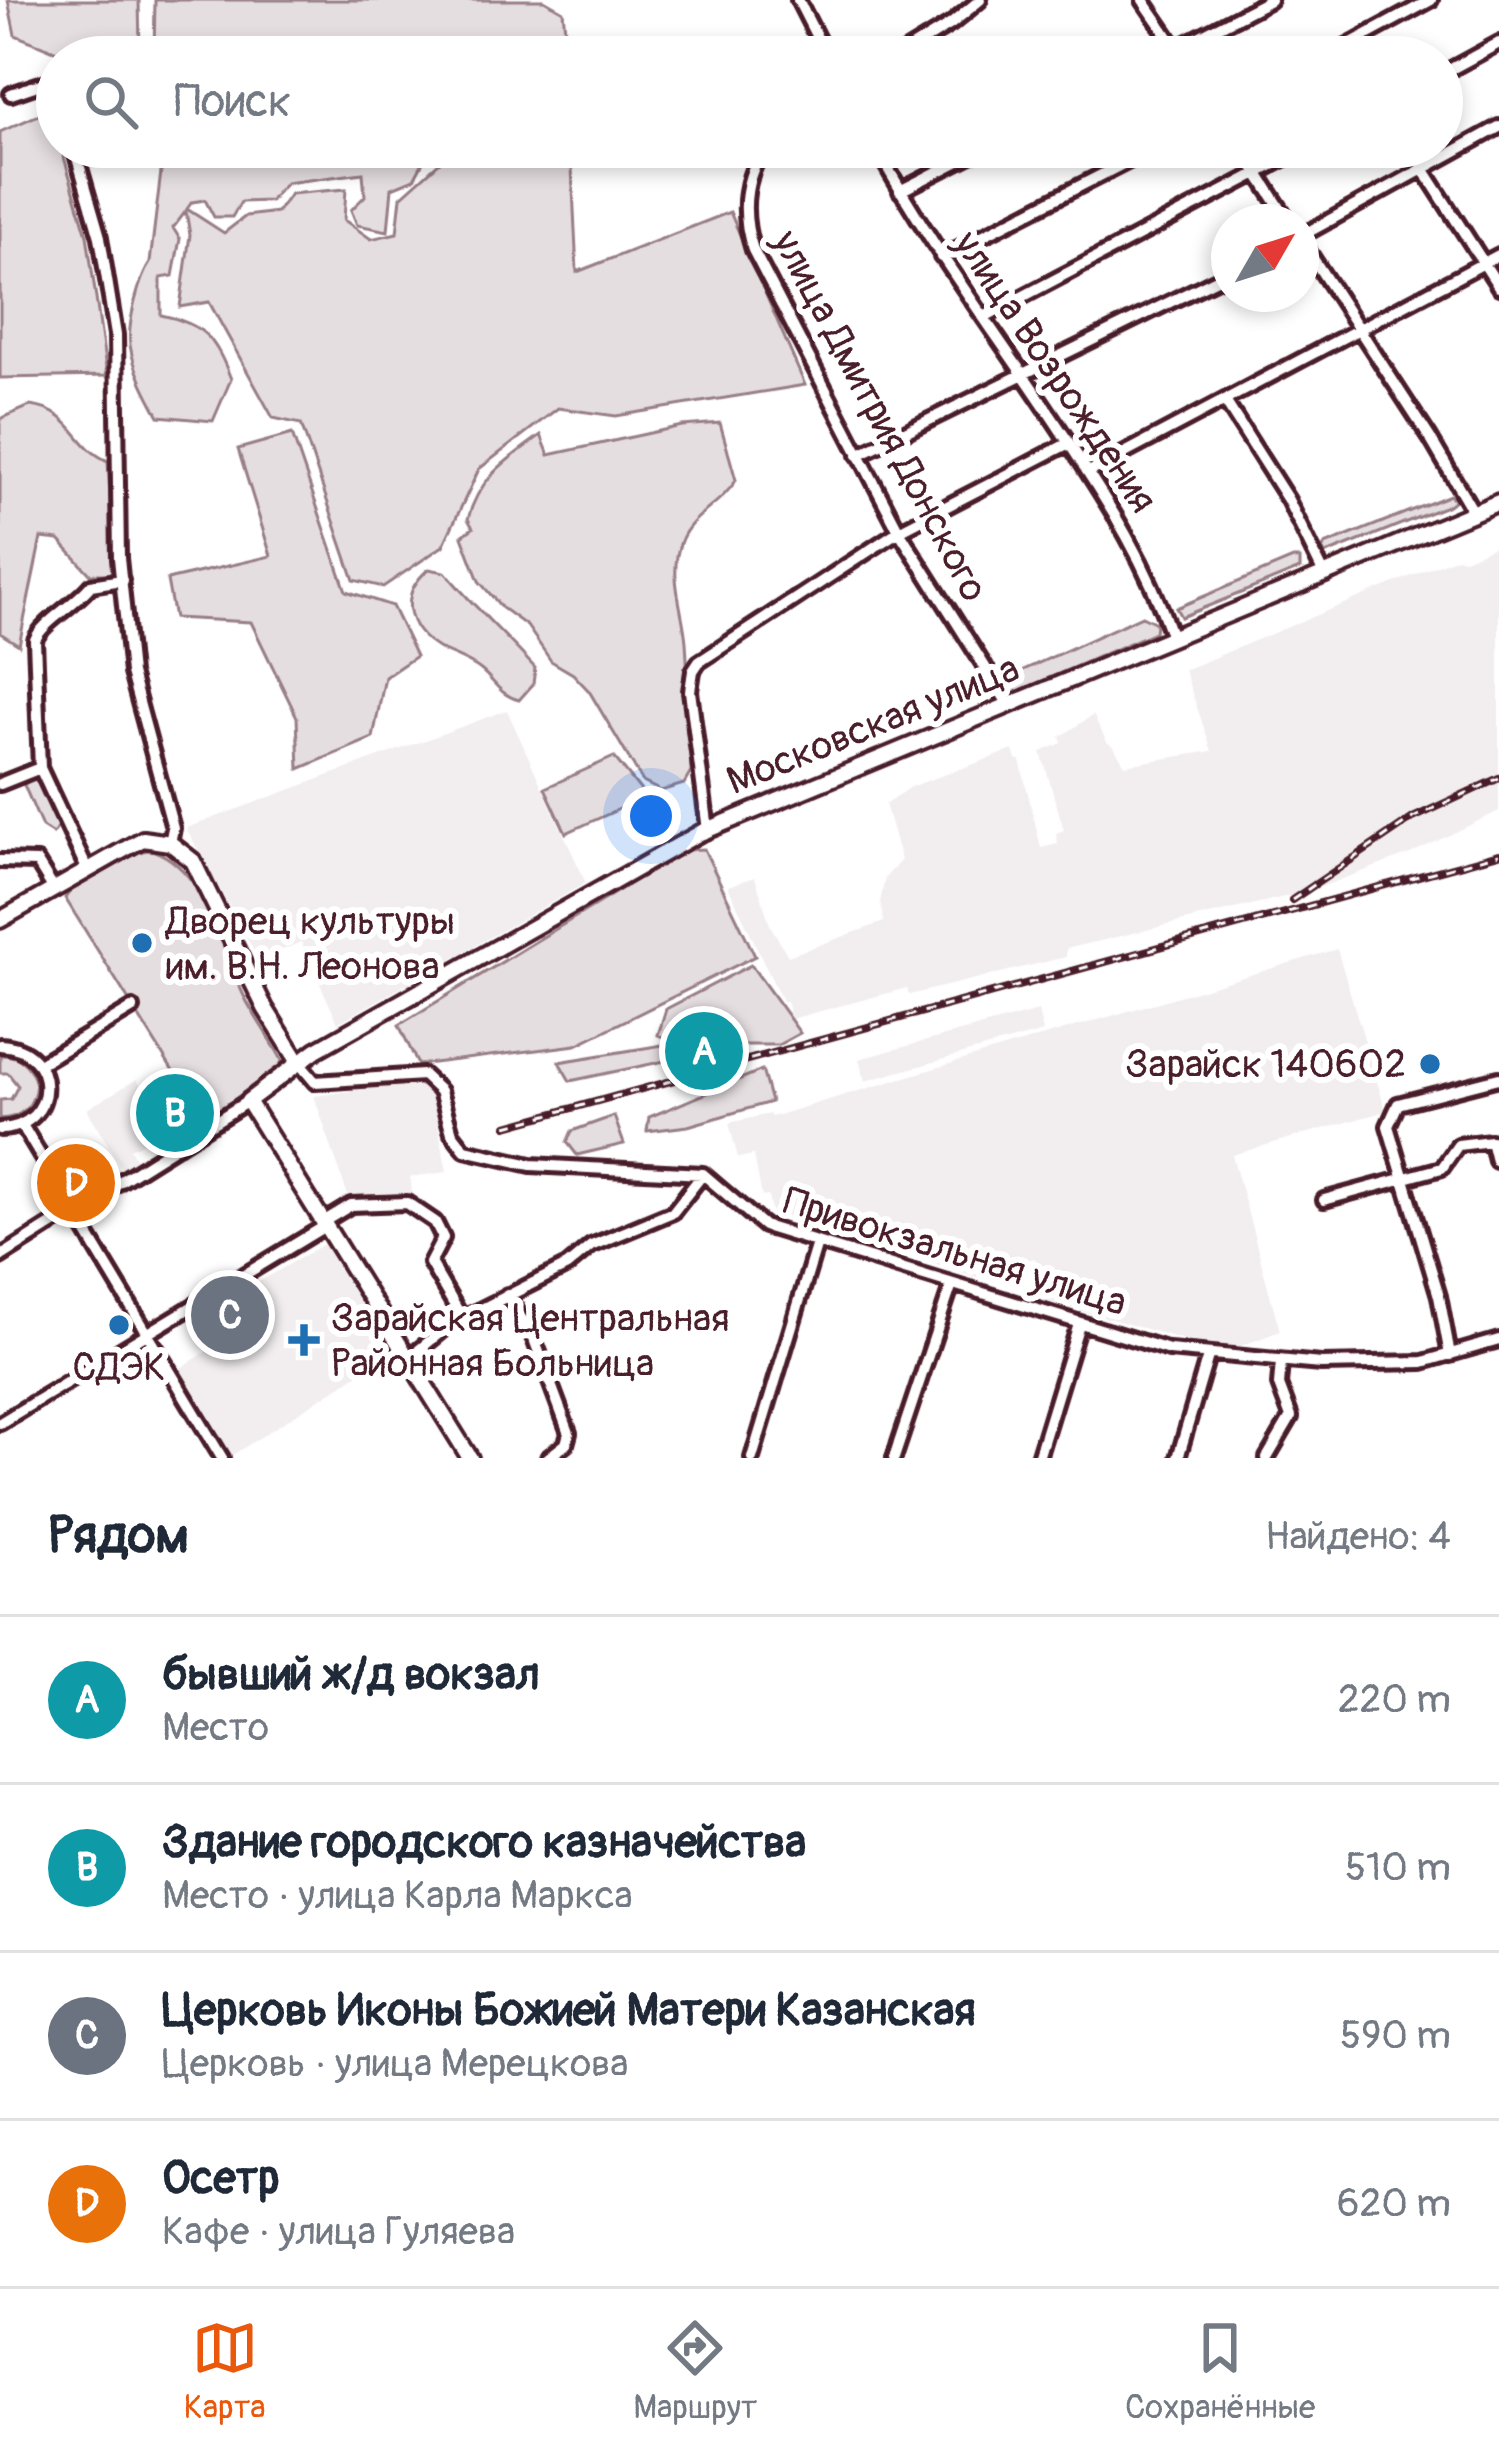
<!DOCTYPE html>
<html lang="ru">
<head>
<meta charset="utf-8">
<style>
	body { margin:0; font-family:Pangolin,sans-serif; background:#f2f2f3; color:#1f2937 }
	.compass { position:absolute; left:1211px; top:204px; width:108px; height:108px; border-radius:50%; background:#fff; box-shadow:0 6px 18px #0003; rotate:51deg }
	.you { position:absolute; left:651px; top:816px; width:42px; height:42px; margin:-30px; border:9px solid #fff; border-radius:50%; background:#1a73e8; box-shadow:0 0 0 18px #1a73e833 }
	.badge { display:grid; place-items:center; width:78px; height:78px; border-radius:50%; background:#ea580c; color:#fff; font-size:39px; font-weight:700 }
	.pin { position:absolute; translate:-50% -50%; border:6px solid #fff; box-shadow:0 3px 12px #0006 }
	.list { margin:0; padding:0; list-style:none }
	h2 { display:flex; justify-content:space-between; align-items:center; height:156px; margin:0; padding:0 48px; font-size:51px }
	h2 small { font-size:39px; font-weight:400; color:#747a83 }
	.list li { display:grid; grid-template-columns:78px 1fr auto; gap:36px; align-items:center; box-sizing:border-box; height:168px; padding:0 48px; border-top:3px solid #e0e1e3 }
	.list b { display:block; font-size:45px; white-space:nowrap }
	.list p { margin:0; font-size:39px; white-space:nowrap; color:#747a83 }
	.list em { font-size:39px; font-style:normal; color:#747a83 }
	.icon { flex:none; width:66px; height:66px; fill:none; stroke:currentColor; stroke-width:2; stroke-linecap:round; stroke-linejoin:round }
	.map { position:relative; flex:none; width:1499px; height:1458px; overflow:hidden }
	.search { position:absolute; background:#fff; box-shadow:0 6px 18px #0003; left:36px; right:36px; top:36px; height:132px; display:flex; align-items:center; gap:30px; box-sizing:border-box; padding:0 42px; border-radius:66px; color:#747a83; font-size:45px }
	.sheet { height:828px; background:#fff }
	nav { display:flex; justify-content:space-around; align-items:center; box-sizing:border-box; height:168px; border-top:3px solid #e0e1e3; background:#fff; font-size:33px; color:#747a83 }
	nav a { display:grid; justify-items:center; gap:6px }
	nav .on { color:#ea580c }
	.map>svg:first-child { display:block }
</style>
</head>
<body>
<div class="map">
<svg width="1499" height="1458" viewBox="0 0 1499 1458">
	<rect width="100%" height="100%" fill="#fff"/>
	<filter id="ink" filterUnits="userSpaceOnUse"><feTurbulence type="fractalNoise" baseFrequency=".00833" numOctaves="2"/><feDisplacementMap in="SourceGraphic" scale="24" xChannelSelector="R" yChannelSelector="G"/><feConvolveMatrix kernelMatrix="1 2 1 2 8 2 1 2 1" color-interpolation-filters="sRGB"/></filter>
	<g filter="url(#ink)">
		<!-- built -->
		<path fill="#f2eeef" d="M1499,544v267l-89,43 -100,37 -244,58v8l-157,38 -2,-7 -116,31 -5,-18h-4l-54,-115 27,-9 15,48 18,31 96,-34 -4,-20 5,-24 16,-18 -16,-56 25,-17 103,-37 3,10h4l21,88 17,-4 -2,-11 8,-3 -23,-78 21,-9 -2,-6 33,-22 14,27 7,5 11,18 87,-14 -28,-81 273,-113 7,2z
			M507,710l79,173 -248,140 -37,-81 -42,18 -73,-132z
			M1337,949l49,162 -154,44 48,176 -47,18 -52,-10 -137,-39 -9,-42 -59,19 -205,-66 -3,-15 -6,1 -8,-42 -16,3 -9,-35 40,-9 2,3z
			M1038,1011l5,21 -178,49 -6,-22z
			M137,1079l30,51 -37,19 6,11 -14,9 -35,-60z
			M419,1082l13,11 15,79 -37,5 3,22 -22,-6 -43,3 -34,-100z
			M324,1244l66,110 -159,102 -52,-87 70,-44 -16,-28z"/>
		<!-- green -->
		<path fill="#e5dee0" stroke="#987e86" stroke-width="3" d="M8,0h131l1,51 -4,6h-67l-54,-22z
			M155,0h389l19,11 2,19 -48,27 -116,-4 -1,4h-26c-30,-19 -71,-4 -104,-2 -39,2 -78,0 -116,-1z
			M50,110l7,37h4l26,88 20,141 -107,2v-246z
			M164,147h267l-17,32 -22,9 -4,43 -31,-6 -6,-15 14,-14 -2,-23 -77,10 -16,18 -29,1 -9,15h-18l-9,-17 -13,2 -5,7 37,24 22,-17 31,-4 13,-18 56,-5 -2,31 27,19 26,-6 4,-36 41,-37 6,-13h123l6,125 153,-60 75,173 -189,31 -58,-8 -79,61 -36,77 -60,41 -29,-7 -53,-156 -28,-6 -64,-116 -29,5 10,-72 -4,-24 -13,17 7,11 -7,37 -12,2v37c44,9 54,24 70,64l-18,42 -54,-5c-12,-22 -25,-46 -29,-71 -3,-20 9,-66 20,-82z
			M30,406c45,5 43,40 78,55l6,113h-24l-31,-34 -18,-2 -22,107 -19,-12v-214z
			M720,423l16,57c-14,24 -45,35 -55,61 -13,34 2,67 5,101 3,43 3,86 5,130l-7,12 -23,7 -18,-9 -54,-91 -16,-17 -22,-13 -24,-35 -25,-18 -23,-27 -17,-45 11,-8 -5,-9c11,-42 39,-59 73,-84l8,20 133,-29z
			M292,434l54,157 46,15 24,50 -31,21 -12,61 -74,31 -2,-52 -46,-95 -77,-4 -7,-38 104,-24 -33,-107z
			M1450,495l5,5 -6,5 -115,46 -9,3 -3,-4 3,-5z
			M1293,559h7v10l-119,48 -5,-9z
			M429,569l16,3c28,34 60,63 90,96l-2,16 -14,16c-19,-5 -23,-17 -37,-29 -13,-11 -30,-15 -44,-23 -32,-20 -40,-54 -9,-79z
			M1142,616l14,7 -1,9 -140,61 -9,-4 -2,-10z
			M614,757l32,40 -80,36 -21,-45z
			M32,777l7,2 20,46 -6,9 -11,-7 -18,-42z
			M704,849l51,107 -179,89 -158,20 -19,-40 286,-175z
			M152,850c55,19 69,99 92,146 11,22 26,42 38,64l-2,7 -76,54 -139,-223c12,-18 65,-48 87,-48z
			M751,965l49,68 -22,12h-64l-21,5 -35,-15 8,-26z
			M663,1045l7,15 -100,21 -11,-19z
			M0,1055c20,-1 31,11 36,29 -2,22 -14,34 -36,35v-19l11,-1 7,-13 -10,-13h-8z
			M762,1070l9,32 -83,24 -41,5 2,-14z
			M614,1116l10,28 -47,11 -10,-13 5,-11z"/>
		<g fill="none" stroke-linecap="round" stroke-linejoin="round">
			<!-- minor casing -->
			<g stroke="#4a1f2b" stroke-width="20">
				<path id="minor" d="M798,0l29,57
					M1143,0l39,57
					M897,57l54,-33 29,-24
					M1160,57l110,-57
					M1326,57l105,-57
					M1442,74l57,-31
					M11,94l41,-14 5,14
					M74,147l26,90 16,98 3,223 12,115 42,155 -3,15
					M765,147c-22,32 -24,66 -12,103l146,281 110,174
					M876,147c55,101 124,191 187,287 45,69 82,124 109,203
					M1241,147l48,75
					M1422,167l77,120
					M900,191l86,-44
					M1301,236l198,-109
					M1301,240l129,198 44,75
					M941,257l215,-110
					M984,317l323,-170
					M1225,401l63,99 36,74
					M858,455l371,-182
					M1089,472l410,-217
					M0,784l40,-16
					M708,830l-18,-139 3,-20 6,-9 200,-131 170,-88
					M0,861l37,1 16,26
					M87,869l-47,-101 -5,-128c7,-18 40,-35 56,-55l31,-5
					M0,1045c61,3 60,82 0,84
					M39,1064l94,-56
					M300,1064l15,18 108,-7 17,16 12,42 13,17 66,15 172,9 61,52 405,124 152,14 102,-2 76,-22
					M22,1125l200,333
					M1324,1200l118,-32 16,-23 33,-4 5,20
					M323,1222l28,-17 56,-2 28,19 8,16 -13,25 32,55
					M0,1257l248,-156
					M507,1295l27,44 35,94 -3,11 -18,14
					M1450,1355l-11,-59 -51,-170 10,-22 101,-26
					M409,1358l39,-32 119,-60 24,-20 82,-34 30,-38
					M0,1423l325,-197
					M752,1458l65,-215
					M894,1458l58,-174
					M1038,1458l41,-134
					M1178,1458l30,-102
					M1267,1458l24,-41 -12,-32 2,-23"/>
			</g>
			<!-- major casing -->
			<g stroke="#4a1f2b" stroke-width="22">
				<path id="major" d="M0,920l143,-81 27,4 23,18 72,147 35,56
					M470,1458l-222,-357 68,-51 384,-217 799,-331"/>
			</g>
			<!-- minor -->
			<use href="#minor" stroke="#fff" stroke-width="10"/>
			<!-- major -->
			<use href="#major" stroke="#fff" stroke-width="14"/>
			<!-- rail casing -->
			<g stroke="#4a1f2b" stroke-width="8">
				<path id="rail" d="M1292,900l121,-82 86,-40
					M507,1126l992,-272"/>
			</g>
			<!-- rail -->
			<use href="#rail" stroke="#fff" stroke-width="3" stroke-dasharray="9" stroke-linecap="butt"/>
		</g>
	</g>
	<!-- markers -->
	<g fill="#1f6fb2" stroke="#fff" stroke-width="4.5">
		<circle cx="142" cy="943" r="12"/>
		<circle cx="1430" cy="1064" r="12"/>
		<circle cx="119" cy="1325" r="12"/>
		<path d="M298 1322h12v12h12v12h-12v12h-12v-12h-12v-12h12z"/>
	</g>
	<g text-anchor="middle" dominant-baseline="central" stroke-width="12" stroke-linejoin="round" paint-order="stroke">
		<!-- street labels -->
		<g font-size="39" fill="#4a1f2b" stroke="#fff">
			<text transform="translate(1055 372) rotate(56)">улица Возрождения</text>
			<text transform="translate(880 416) rotate(62)">улица Дмитрия Донского</text>
			<text transform="translate(873 725) rotate(-22)">Московская улица</text>
			<text transform="translate(955 1252) rotate(17)">Привокзальная улица</text>
		</g>
		<!-- poi labels -->
		<g font-size="39" fill="#4a1f2b" stroke="#fff" text-anchor="start">
			<text x="166" y="921">Дворец культуры<tspan x="166" dy="45">им. В.Н. Леонова</tspan></text>
			<text x="1406" y="1064" text-anchor="end">Зарайск 140602</text>
			<text x="331" y="1318">Зарайская Центральная<tspan x="331" dy="45">Районная Больница</tspan></text>
			<text x="119" y="1367" text-anchor="middle">СДЭК</text>
		</g>
	</g>
</svg>
<svg class="compass" viewBox="-18 -18 36 36"><path d="M0-13l5 13h-10z" fill="#e53935"/><path d="M0 13l5-13h-10z" fill="#747a83"/></svg>
<div class="you"></div>
<div class="pin badge" style="left:704px;top:1051px;background:#0f9aa8">A</div>
<div class="pin badge" style="left:175px;top:1113px;background:#0f9aa8">B</div>
<div class="pin badge" style="left:230px;top:1315px;background:#6b7280">C</div>
<div class="pin badge" style="left:76px;top:1183px;background:#e8710a">D</div>
<div class="search"><svg class="icon" aria-label="search" viewBox="0 0 24 24"><circle cx="10" cy="10" r="6"/><path d="M15 15l6 6"/></svg>Поиск</div>
</div>
<section class="sheet">
<h2>Рядом<small>Найдено: 4</small></h2>
<ul class="list">
<li><span class="badge" style="background:#0f9aa8">A</span><div><b>бывший ж/д вокзал</b><p>Место</p></div><em>220 m</em></li>
<li><span class="badge" style="background:#0f9aa8">B</span><div><b>Здание городского казначейства</b><p>Место · улица Карла Маркса</p></div><em>510 m</em></li>
<li><span class="badge" style="background:#6b7280">C</span><div><b>Церковь Иконы Божией Матери Казанская</b><p>Церковь · улица Мерецкова</p></div><em>590 m</em></li>
<li><span class="badge" style="background:#e8710a">D</span><div><b>Осетр</b><p>Кафе · улица Гуляева</p></div><em>620 m</em></li>
</ul>
</section>
<nav>
<a class="on"><svg class="icon" aria-label="map" viewBox="0 0 24 24"><path d="M3 6l6-2 6 2 6-2v14l-6 2-6-2-6 2zM9 4v14M15 6v14"/></svg>Карта</a>
<a><svg class="icon" aria-label="directions" viewBox="0 0 24 24"><path d="M12 3l9 9-9 9-9-9zM9 14v-3h6M13 9l2 2-2 2"/></svg>Маршрут</a>
<a><svg class="icon" aria-label="saved" viewBox="0 0 24 24"><path d="M7 4h10v16l-5-4-5 4z"/></svg>Сохранённые</a>
</nav>
</body>
</html>
